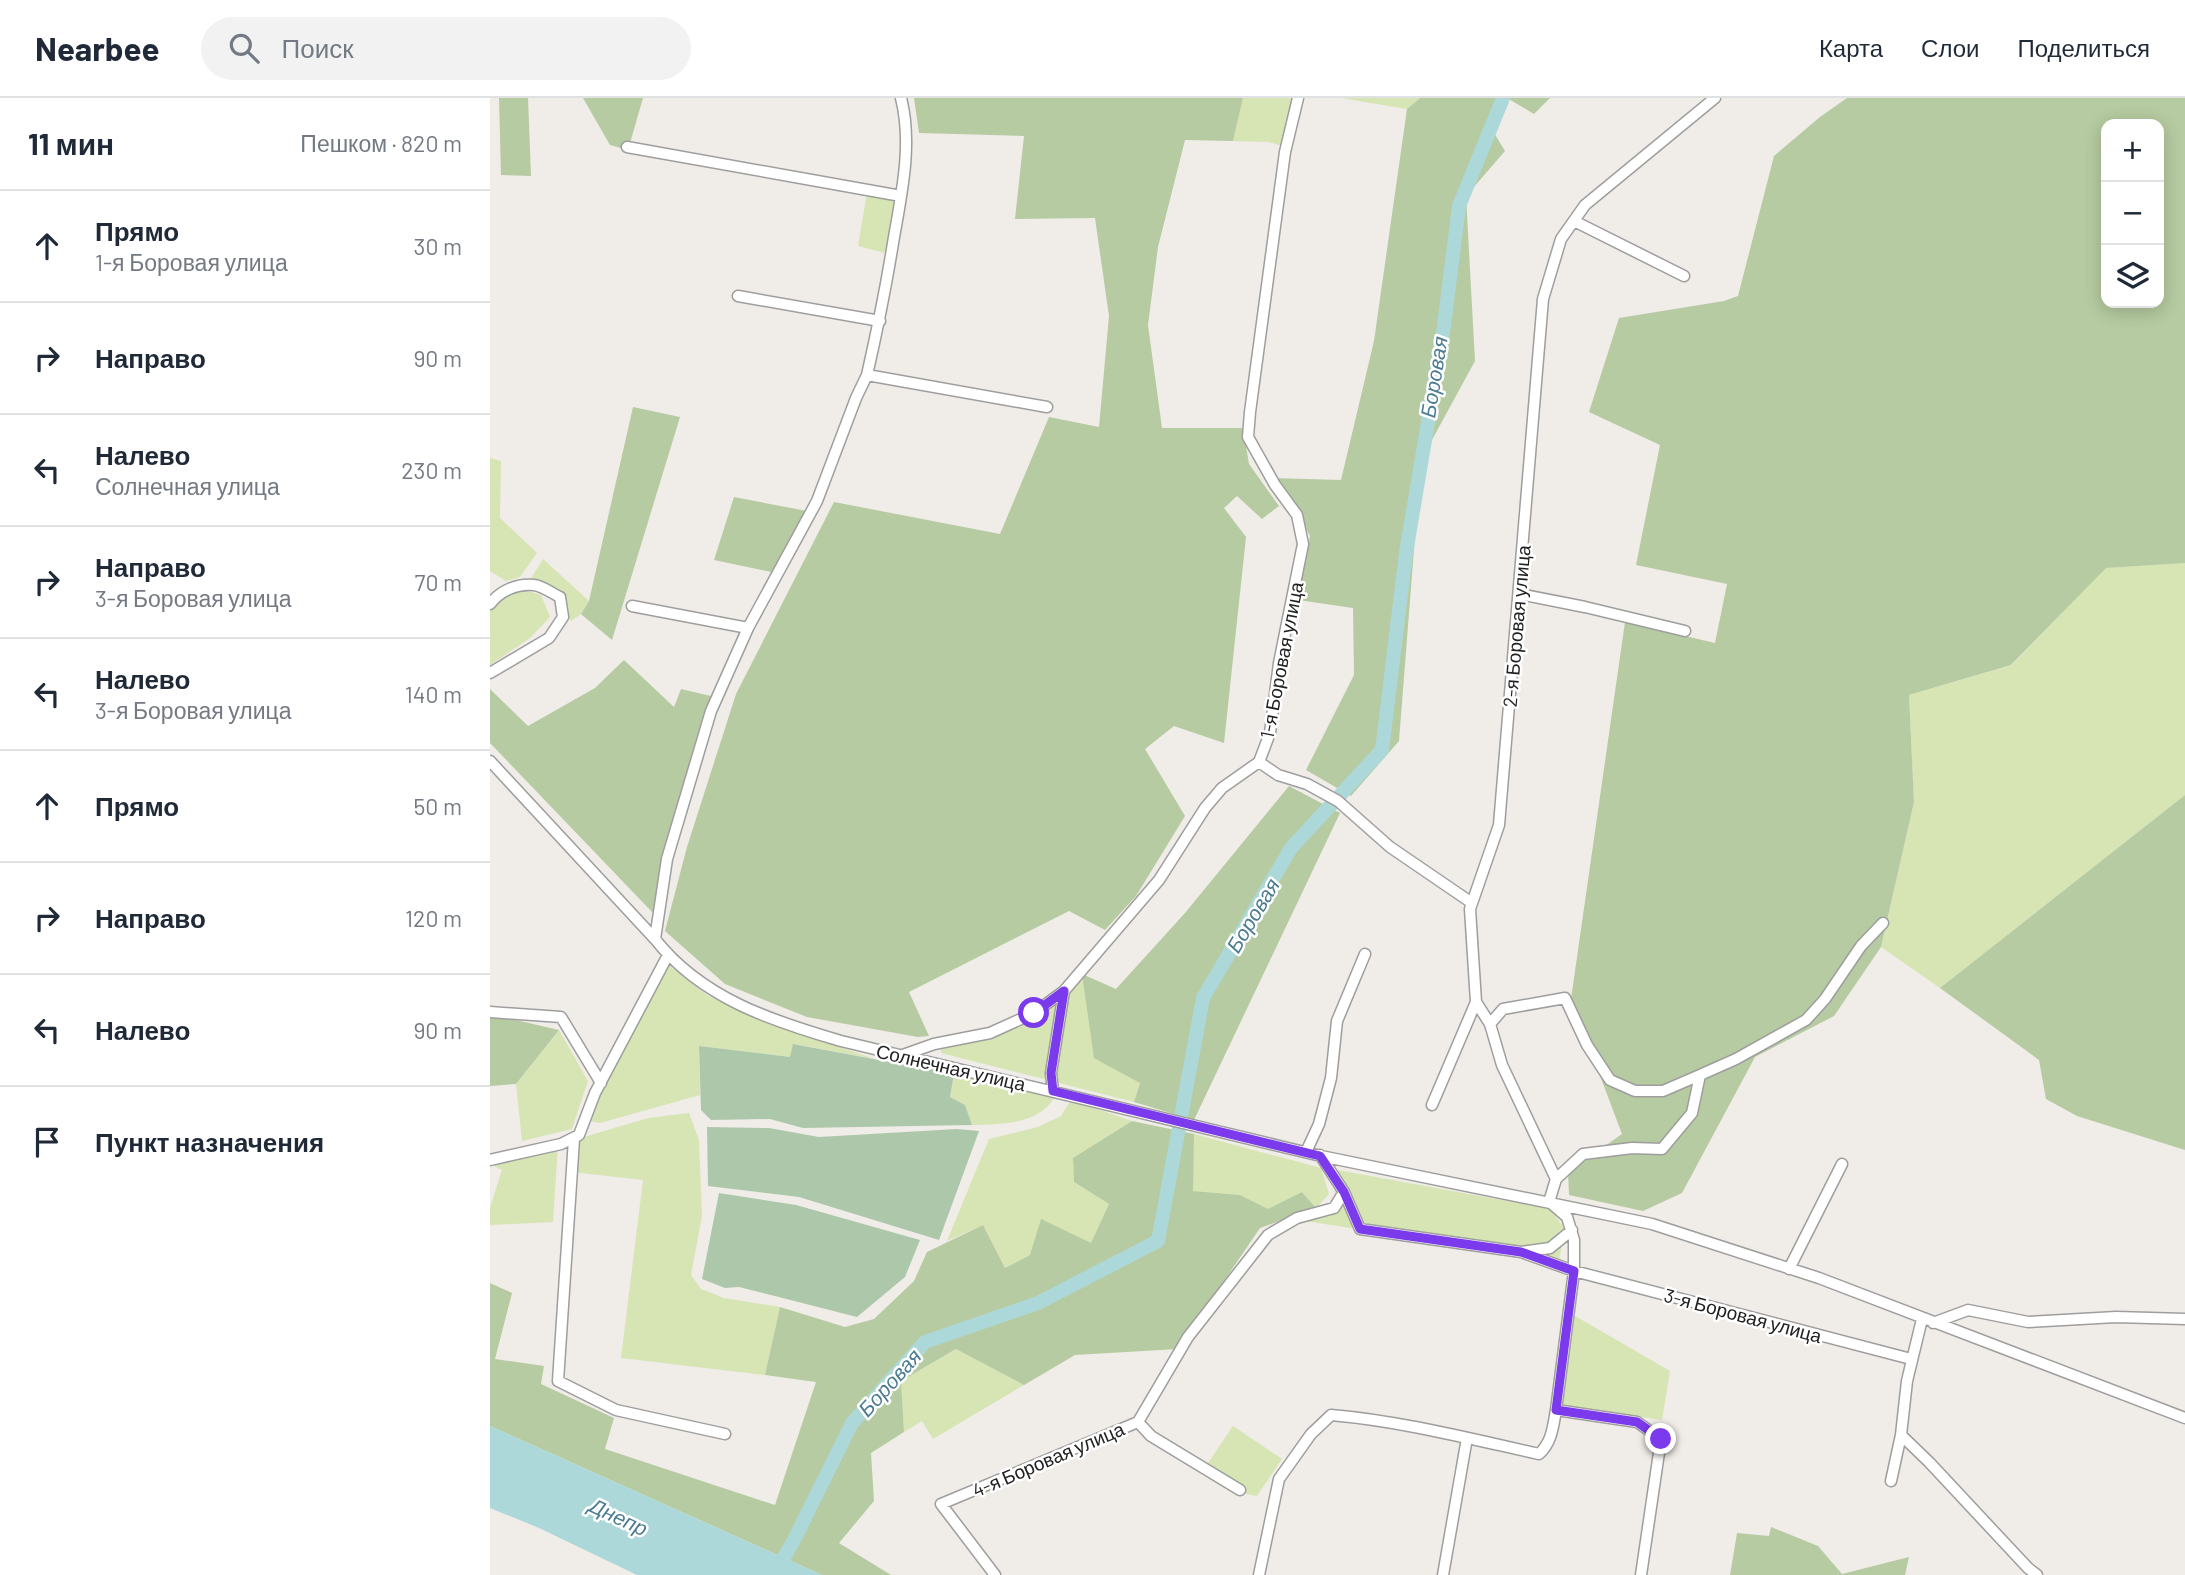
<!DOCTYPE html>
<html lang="ru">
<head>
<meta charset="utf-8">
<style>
	body { margin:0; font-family:Barlow,sans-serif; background:#f2f2f3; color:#1f2937 }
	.controls { position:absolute; right:21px; top:21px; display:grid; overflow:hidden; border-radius:14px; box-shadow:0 4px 18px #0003 }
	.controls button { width:63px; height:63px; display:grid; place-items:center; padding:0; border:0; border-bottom:2px solid #e0e1e3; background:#fff; color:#1f2937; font:35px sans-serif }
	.stop { position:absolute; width:21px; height:21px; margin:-16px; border:5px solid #7c3aed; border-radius:50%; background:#fff }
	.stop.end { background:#7c3aed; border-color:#fff; box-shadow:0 2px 7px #0008 }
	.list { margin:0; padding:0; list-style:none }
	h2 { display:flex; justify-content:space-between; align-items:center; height:91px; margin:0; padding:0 28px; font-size:30px }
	h2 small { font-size:23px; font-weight:400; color:#747a83 }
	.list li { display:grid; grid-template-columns:46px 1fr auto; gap:21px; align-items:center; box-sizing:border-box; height:112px; padding:0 28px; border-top:2px solid #e0e1e3 }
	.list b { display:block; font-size:26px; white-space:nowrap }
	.list p { margin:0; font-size:23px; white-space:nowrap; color:#747a83 }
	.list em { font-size:23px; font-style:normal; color:#747a83 }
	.icon { flex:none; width:38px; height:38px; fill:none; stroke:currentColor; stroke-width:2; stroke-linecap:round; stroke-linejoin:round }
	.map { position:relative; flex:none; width:1695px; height:1477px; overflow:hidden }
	header { display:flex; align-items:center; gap:42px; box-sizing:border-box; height:98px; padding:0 35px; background:#fff; border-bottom:2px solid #e0e1e3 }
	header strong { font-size:33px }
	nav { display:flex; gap:38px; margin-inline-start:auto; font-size:24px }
	.search { width:490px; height:63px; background:#f2f2f3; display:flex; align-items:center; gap:18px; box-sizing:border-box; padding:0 24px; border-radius:38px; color:#747a83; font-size:26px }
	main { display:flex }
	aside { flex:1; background:#fff }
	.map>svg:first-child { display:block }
</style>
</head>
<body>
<header>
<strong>Nearbee</strong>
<div class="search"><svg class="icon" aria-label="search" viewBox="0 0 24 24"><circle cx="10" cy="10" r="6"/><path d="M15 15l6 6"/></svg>Поиск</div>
<nav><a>Карта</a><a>Слои</a><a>Поделиться</a></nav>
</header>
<main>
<aside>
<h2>11 мин<small>Пешком · 820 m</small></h2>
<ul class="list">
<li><svg class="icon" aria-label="ahead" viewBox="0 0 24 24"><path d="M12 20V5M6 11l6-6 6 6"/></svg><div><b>Прямо</b><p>1-я Боровая улица</p></div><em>30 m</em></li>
<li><svg class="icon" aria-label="right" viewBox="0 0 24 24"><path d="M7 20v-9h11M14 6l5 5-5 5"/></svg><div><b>Направо</b></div><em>90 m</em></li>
<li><svg class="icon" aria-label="left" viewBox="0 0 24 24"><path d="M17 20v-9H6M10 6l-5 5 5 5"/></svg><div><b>Налево</b><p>Солнечная улица</p></div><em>230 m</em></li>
<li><svg class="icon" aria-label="right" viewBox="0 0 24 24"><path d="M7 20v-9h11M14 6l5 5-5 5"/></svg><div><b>Направо</b><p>3-я Боровая улица</p></div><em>70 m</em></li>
<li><svg class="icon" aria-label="left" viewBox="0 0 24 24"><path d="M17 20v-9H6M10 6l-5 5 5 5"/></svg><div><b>Налево</b><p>3-я Боровая улица</p></div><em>140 m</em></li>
<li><svg class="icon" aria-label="ahead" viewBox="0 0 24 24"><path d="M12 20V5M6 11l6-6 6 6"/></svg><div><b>Прямо</b></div><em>50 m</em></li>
<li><svg class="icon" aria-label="right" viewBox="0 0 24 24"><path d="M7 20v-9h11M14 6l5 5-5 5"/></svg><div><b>Направо</b></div><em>120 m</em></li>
<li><svg class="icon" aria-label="left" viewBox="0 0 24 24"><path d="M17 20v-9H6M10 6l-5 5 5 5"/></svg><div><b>Налево</b></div><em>90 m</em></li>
<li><svg class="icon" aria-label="arrive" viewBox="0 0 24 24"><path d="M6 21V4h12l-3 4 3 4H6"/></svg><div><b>Пункт назначения</b></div></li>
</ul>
</aside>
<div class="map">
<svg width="1695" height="1477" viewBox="0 0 1695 1477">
	<rect width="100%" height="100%" fill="#f0ece8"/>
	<!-- grass -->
	<path fill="#d6e5b3" d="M753,0h61l-12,48h-9l-15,-4 -35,-1z
		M851,0h79l-13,11z
		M377,95l34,10 -8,52 -35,-9z
		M0,360l11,3 -1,57 37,35 -17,24 -14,4 -16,-10z
		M53,461l46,42 -8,13 -10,7 -23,-32 -18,-9z
		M1695,465v232l-245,193 -59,-41 33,-145 -5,-107 103,-30 93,-97z
		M26,489l25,8 9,22 -20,21 -40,27v-70z
		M177,866l41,32 69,30 98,33 -81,-15 -3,13 -92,-11 1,49 -100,28 -11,-2 14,-37z
		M592,876l58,109 -6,19 -193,-49v-7l66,-15 49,-29z
		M69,932l29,51 -16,48 -50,12 -6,-57z
		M464,976l100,24c-16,27 -54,26 -82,27l-7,-20 -15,-8z
		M581,1002l61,21 -59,37 1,24 35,22 -18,40 -61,11 -25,13 -22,-43 -36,16 42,-102 49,-12 23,-11z
		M199,1015l10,27 3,76 -11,59 10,14 23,9 56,9 -15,68 -144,-17 22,-178 -71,-8 2,-32 74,-22z
		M704,1036l127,34 8,26 -13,14 -14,-16 -34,18 -28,-15 -48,-4z
		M68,1047l-5,77 -63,3v-17l12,-38 -12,-6z
		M842,1071l218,40 15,20 -6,31 -254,-39 31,-17z
		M1080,1215l100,58 -8,49 -103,-15z
		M466,1251l68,36 -91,54 -11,-18 -18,11 -3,-51z
		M743,1328l49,33 -25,37 -16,-3 -37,-24z"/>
	<!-- forest -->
	<path fill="#b6cba1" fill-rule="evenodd" d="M9,0h29l3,78 -30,-1z
		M93,0h60l-15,52 -18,-5z
		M424,0h329l-10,43 -48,-1 -27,107 -10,78 14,103h81l6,36 30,42 -17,13 -25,-23 -13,12 22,29 -22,206 -50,-17 -29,23 40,67 -49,80 -31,34 -36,-19 -160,81 20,44 -11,1 -111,-20 -82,-33 -60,-53 22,-84 49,-153 98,-192 166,32 49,-117 50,10 10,-111 -14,-98 -80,1 9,-83 -105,-3z
		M930,0h86l-15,30 14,23 -39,45 9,165 -54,99 -22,281 -48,55 -45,-26 48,-95 -1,-67 -55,-8 12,-64 -20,-39 -18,-19 69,2 33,-139 33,-232z
		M1017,0h43l-16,16z
		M1357,0h338v465l-79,5 -95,97 -102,30 5,107 -33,145 -47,69 -79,41 -73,136 -39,18 -74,-16 -1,-23 54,-38 -51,-135 54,-377 90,21 12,-59 -91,-19 24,-120 -71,-33 30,-94 105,-17 14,-5 36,-140 46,-39zM1616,26h53v179h-53z
		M143,309l47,10 -68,223 -31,-26 8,-13z
		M244,399l78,15 -31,62 -67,-14z
		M134,562l50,47 7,-18 34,8 -62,216 -163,-170v-54l38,37 67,-38z
		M799,688l51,27 -146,307 -60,-18 6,-19 -46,-25 -12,-84 34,15 69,-76z
		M1695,697v355l-108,-34 -31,-17 -7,-39 -99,-72z
		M0,916l69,16 -43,54 -26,2z
		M642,1023l62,13 -1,57 47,4 28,14 34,-17 14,16 -56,20 -82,121 -103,6 -51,30 -68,-36 -55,32 3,51 -33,21 3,48 -35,42 52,32h-69l-332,-149v-143l22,10 -17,66 49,7 -3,18 73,34 -9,31 170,56 41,-123 -51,-7 15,-68 65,20 29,-8 40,-38 13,-29 56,-27 22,43 25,-13 11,-36 50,24 18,-39 -35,-22 -1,-24z
		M1281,1429l47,19 24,28 67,-17 -4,18h-175l7,-42 32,3z"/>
	<!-- cemetery -->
	<path fill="#adc7ab" d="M303,946l161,30 -4,23 15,8 7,20 -169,3 -33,-9 -59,1 -10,-10 -2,-64 91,11z
		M217,1029l62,1 50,9 138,-8 22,2 -40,109 -140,-43 -91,-11z
		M229,1095l77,12 124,35 -15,37 -48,40 -118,-30 -14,1 -23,-9z"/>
	<!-- water -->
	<path fill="#add8d9" d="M0,1328l332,149h-185l-98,-47 -49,-20z"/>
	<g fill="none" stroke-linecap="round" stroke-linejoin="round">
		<!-- river -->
		<path stroke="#add8d9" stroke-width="14" d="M284,1477l20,-35 58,-117 73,-81 113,-39 120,-62 45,-243 88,-150 91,-98 24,-197 37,-220 16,-127 44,-108"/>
		<!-- minor casing -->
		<g stroke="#9e9e9e" stroke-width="13">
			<path id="minor" d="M137,49l274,49
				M1084,123l110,55
				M248,198l142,25
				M377,277c10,-44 19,-88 26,-132 8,-47 20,-98 8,-145
				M1029,496l66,13 100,24
				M0,506c10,-13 27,-21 44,-19 9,1 19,9 26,12l3,20 -14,21 -59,35
				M142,508l116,22
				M0,663l165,178c46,59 117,82 186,102l480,115 331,68 167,54 366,140
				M769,664l19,13 29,9 31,17 52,46 82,56
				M165,841l12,-80 44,-148 37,-83 69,-127 39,-103 11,-23 180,32
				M0,914l71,5 40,66
				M1000,926l13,-15 62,-11 22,47 23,35 25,11h28l37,-16
				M413,957l31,-11 56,-11 44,-20 30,-22 95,-111 46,-72 17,-20 37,-26 11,-29 9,-70 24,-119 -6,-29 -22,-30 -27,-48 2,-25 35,-260 13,-54
				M563,993l-2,-18 13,-82
				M942,1007l44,-103
				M84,1041l-16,242 58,29 109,24
				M816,1054l13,-28 12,-46 6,-57 28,-67
				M830,1057l24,37 16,37 161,23 29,-4 22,-18
				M0,1062l71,-16 18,-9 16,-42 73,-138
				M1066,1081l27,-25 49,-6 30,1 30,-36 8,-38 36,-16 70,-39 19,-21 36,-53 22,-23
				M1059,1104l7,-23 -54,-114 -12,-41 -14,-22 -6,-93 29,-84 44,-526 18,-60 24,-34 130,-107
				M1031,1154l53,19 337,88
				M1299,1171l53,-105
				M1432,1221l-15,62 -6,54 28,27 99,106 9,7
				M1443,1225l35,-13 60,12 88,-5 69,2
				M1066,1312l81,12 24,17 -20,136
				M648,1324l13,14 89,54
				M1401,1383l10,-46
				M505,1477l-54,-71 197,-82 50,-85 80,-102 29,-17 37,-10 10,-16
				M769,1477l20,-96 32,-45 20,-19c70,6 140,24 208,39 13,-12 14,-27 17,-44l18,-139v-31l-7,-23 -15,-13
				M953,1477l24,-137"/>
		</g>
		<!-- minor -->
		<use href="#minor" stroke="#fff" stroke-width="10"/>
	</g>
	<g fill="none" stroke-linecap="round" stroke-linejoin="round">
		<!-- route -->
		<path stroke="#7c3aed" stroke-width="9" d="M544,915l30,-22 -13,82 2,18 267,65 24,36 16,37 161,23 53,19 -18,139 81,12 24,17"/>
	</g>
	<g text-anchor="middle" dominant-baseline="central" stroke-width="5" stroke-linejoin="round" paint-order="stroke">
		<!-- street labels -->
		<g font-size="19" fill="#212121" stroke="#fff">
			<text transform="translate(1026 528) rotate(-85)">2-я Боровая улица</text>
			<text transform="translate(791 562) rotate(-79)">1-я Боровая улица</text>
			<text transform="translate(461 969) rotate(13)">Солнечная улица</text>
			<text transform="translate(1253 1217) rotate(15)">3-я Боровая улица</text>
			<text transform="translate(558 1361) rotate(-23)">4-я Боровая улица</text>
		</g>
		<!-- water labels -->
		<g font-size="21" font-style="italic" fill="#4b7c91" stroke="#fff">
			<text transform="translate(943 279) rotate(-81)">Боровая</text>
			<text transform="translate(762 817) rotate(-59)">Боровая</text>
			<text transform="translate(399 1284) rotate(-48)">Боровая</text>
			<text transform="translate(129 1418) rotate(25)">Днепр</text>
		</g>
	</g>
</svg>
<div class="controls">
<button>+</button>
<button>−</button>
<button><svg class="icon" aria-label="layers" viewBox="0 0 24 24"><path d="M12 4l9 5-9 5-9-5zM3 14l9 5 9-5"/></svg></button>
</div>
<div class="stop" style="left:544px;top:915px"></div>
<div class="stop end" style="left:1171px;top:1341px"></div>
</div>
</main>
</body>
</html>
